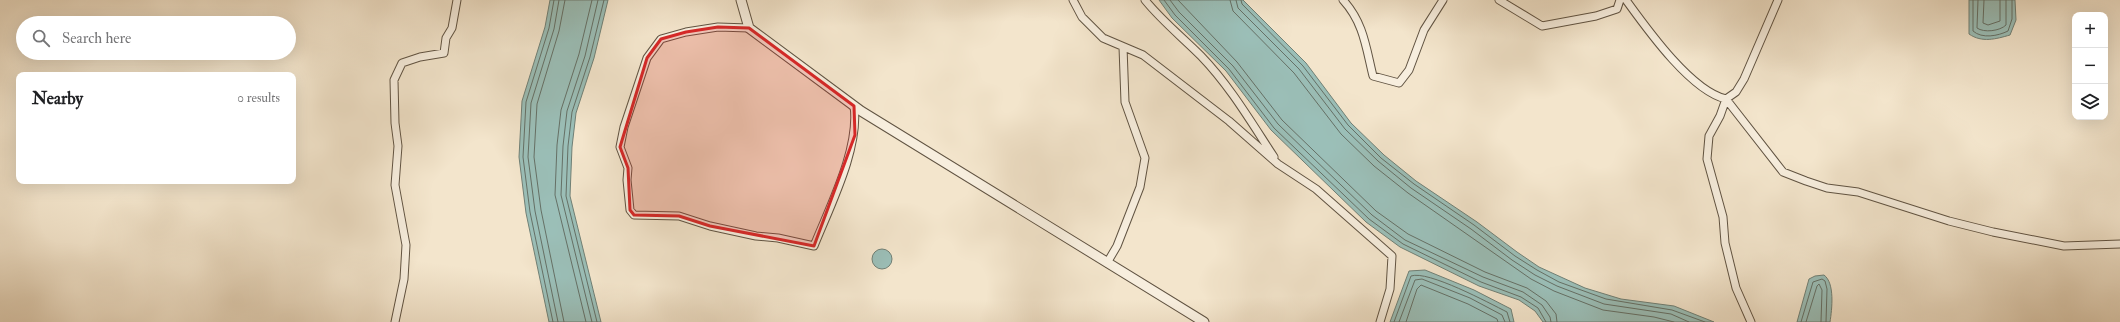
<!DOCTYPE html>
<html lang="en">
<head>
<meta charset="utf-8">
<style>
	body { margin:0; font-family:"IM FELL Double Pica",serif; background:#f6f6f6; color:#202124 }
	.controls { position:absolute; right:12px; top:12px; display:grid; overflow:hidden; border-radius:8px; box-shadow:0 4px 16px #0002 }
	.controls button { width:36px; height:36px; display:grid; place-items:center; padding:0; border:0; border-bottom:1px solid #e0e0e0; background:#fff; color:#202124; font:20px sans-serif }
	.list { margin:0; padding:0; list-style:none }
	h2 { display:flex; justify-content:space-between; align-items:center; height:52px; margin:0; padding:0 16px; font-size:17px }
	h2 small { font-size:13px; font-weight:400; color:#757577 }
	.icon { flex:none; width:22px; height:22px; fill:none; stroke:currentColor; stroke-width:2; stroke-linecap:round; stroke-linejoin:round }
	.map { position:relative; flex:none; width:2120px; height:322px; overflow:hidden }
	.search { position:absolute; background:#fff; box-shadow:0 4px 16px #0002; left:16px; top:16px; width:280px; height:44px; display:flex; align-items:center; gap:10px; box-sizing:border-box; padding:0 14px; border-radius:22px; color:#757577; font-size:15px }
	.panel { position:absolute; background:#fff; box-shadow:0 4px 16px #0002; left:16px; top:72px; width:280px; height:112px; border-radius:8px }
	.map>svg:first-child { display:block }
</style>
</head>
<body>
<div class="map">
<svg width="2120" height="322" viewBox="0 0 2120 322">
	<rect width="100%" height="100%" fill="#f3e5cc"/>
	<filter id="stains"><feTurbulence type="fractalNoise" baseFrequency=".005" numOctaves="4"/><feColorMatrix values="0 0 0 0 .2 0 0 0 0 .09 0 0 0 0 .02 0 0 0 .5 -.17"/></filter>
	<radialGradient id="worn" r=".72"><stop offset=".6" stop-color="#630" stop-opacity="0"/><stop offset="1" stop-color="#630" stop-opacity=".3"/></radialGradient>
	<!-- water -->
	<path fill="#9bbfb8" stroke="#708076" d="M550,0h58l-14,58 -18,55 -4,34 -2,49 31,126h-52l-23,-109 -7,-56 3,-56 23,-74z
		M1159,0h84l63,63 45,60 33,32 32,26 61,41 40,30 22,15 46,21 36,11 53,7 40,16h-171l-8,-11 -16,-11 -40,-14 -79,-39 -34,-25 -95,-92 -45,-59 -54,-53z
		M1969,0h46l1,20 -6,15c-14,4 -28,8 -41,-1z
		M872 259a10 10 0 1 1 20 0a10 10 0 1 1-20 0Z
		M1425,270l49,20 37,19 3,13h-124l19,-51z
		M1824,275c11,8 8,34 6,47h-33l12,-43 6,-3z"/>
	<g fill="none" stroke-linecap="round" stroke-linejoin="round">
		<!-- shore -->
		<path stroke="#657066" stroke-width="1" d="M1164,0l11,15 54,54 45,59 95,91 34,25 78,38 40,15 17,11 8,14
			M1170,0l9,12 54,54 45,58 94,91 33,25 78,37 40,15 19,13 8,12 1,5
			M1178,0l59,62 45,58 94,91 32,23 77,38 42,16 19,13 10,13 1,8
			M1230,0l3,11 61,62 47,61 33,32 34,27 123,86 23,12 49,19 51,7 20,5
			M1236,0l2,8 61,61 46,60 33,32 33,27 60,41 41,31 23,15 22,11 47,18 67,10 18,8
			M1241,0l1,4 61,62 45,59 33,33 33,26 60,41 41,31 22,14 22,12 47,17 66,11 33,12
			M1973,0v31c9,8 25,5 35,0l4,-12v-19
			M1978,0l-1,28c7,5 23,3 29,-3v-25
			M1984,0l-1,23 5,2 12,-4v-21
			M553,322l-23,-110 -7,-55 3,-55 23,-74 5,-28
			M558,322l-23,-111 -7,-54 3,-54 23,-74 5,-29
			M564,322l-23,-112 -7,-53 3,-53 22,-73 6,-31
			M586,322l-31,-127 2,-50 4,-35 18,-56 13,-54
			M592,322l-31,-127 2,-49 4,-35 18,-55 13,-56
			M597,322l-31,-126 2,-50 4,-34 18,-55 14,-57
			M1394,322l17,-46c17,-6 78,27 96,36l3,10
			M1399,322l16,-42 7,-1 48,19 32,17 3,7
			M1406,322l11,-33 4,-4 47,19 29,15 1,3
			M1801,322l12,-40 9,-3 3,2 2,8 -1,33
			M1806,322l11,-36 2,-2 3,6 -1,32"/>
		<!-- minor casing -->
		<g stroke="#605342" stroke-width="9">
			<path id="minor" d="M1073,0l9,17 21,21 40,17 86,66 49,43 38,25 76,67 -2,33 -10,33
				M1145,0c17,21 37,37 56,56 29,30 50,66 73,101
				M1343,0c21,23 23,48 30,76l26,7 10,-13 15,-40 19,-30
				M1499,0l43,26 54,-10 21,-7 3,-9
				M1626,0c21,29 65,91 100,99l10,-7 8,-13 34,-79
				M749,28l-31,-1 -32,5 -25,7 -14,19 -23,69 -4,20 8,21 -1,12 3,30 4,5 45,1 31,10 46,10 22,2 36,8c16,-40 46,-98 40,-140
				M1107,263l10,-17 23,-59 5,-29 -20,-56 -2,-55
				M395,322l9,-43 2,-34 -11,-60 3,-39 -3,-23 -1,-43 8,-17 18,-6 24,-4 2,-15 6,-10 5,-28
				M1751,322l-15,-34 -11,-45 -2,-26 -16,-58 2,-23 11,-20 6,-17 57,73 23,9 21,7 31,4 91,29 44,11 71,14 56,-2"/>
		</g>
		<!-- tertiary casing -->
		<g stroke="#605342" stroke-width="11">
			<path id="tertiary" d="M741,0l8,28 112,83 343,211"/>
		</g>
		<!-- minor -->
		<use href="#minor" stroke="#f7eede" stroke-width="7"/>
		<!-- tertiary -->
		<use href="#tertiary" stroke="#f7eede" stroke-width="9"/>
	</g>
	<!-- marked area -->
	<path fill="#d62828" fill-opacity="0.2" stroke="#d62828" stroke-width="3" stroke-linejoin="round" d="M718,27l31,1 105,78 1,29 -41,111 -104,-20 -31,-10 -45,-1 -4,-5 -2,-42 -8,-21 27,-89 14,-19 25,-7z"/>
	<rect width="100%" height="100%" filter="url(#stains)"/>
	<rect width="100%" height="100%" fill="url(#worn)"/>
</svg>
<div class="controls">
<button>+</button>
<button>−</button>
<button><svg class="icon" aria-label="layers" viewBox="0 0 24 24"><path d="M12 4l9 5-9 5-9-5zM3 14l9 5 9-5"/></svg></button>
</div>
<div class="search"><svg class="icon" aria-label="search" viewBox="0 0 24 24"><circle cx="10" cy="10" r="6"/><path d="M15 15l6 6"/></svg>Search here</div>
<section class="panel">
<h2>Nearby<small>0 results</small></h2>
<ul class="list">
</ul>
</section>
</div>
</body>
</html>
